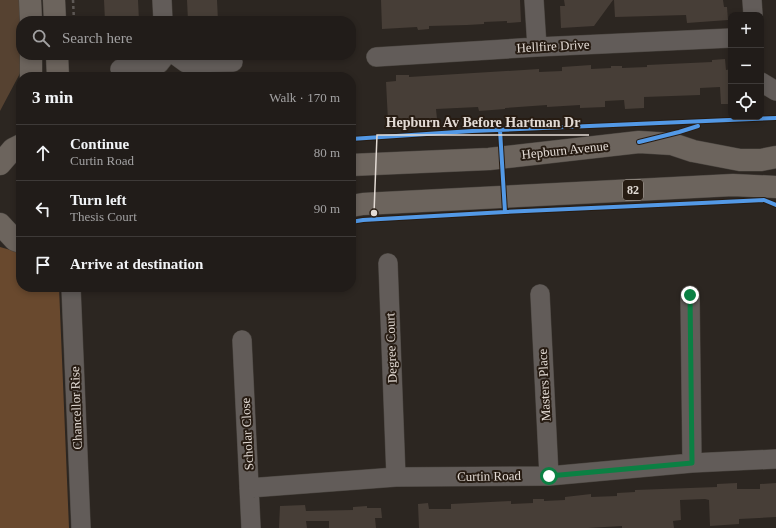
<!DOCTYPE html>
<html lang="en">
<head>
<meta charset="utf-8">
<style>
	body { margin:0; font-family:"Times New Roman",serif; background:#292522; color:#f1f3f6 }
	.controls { position:absolute; right:12px; top:12px; display:grid; overflow:hidden; border-radius:8px; box-shadow:0 2px 6px #0003 }
	.controls button { width:36px; height:36px; display:grid; place-items:center; padding:0; border:0; border-bottom:1px solid #3e3a38; background:#211c19; color:#f1f3f6; font:20px sans-serif }
	.stop { position:absolute; width:12px; height:12px; margin:-9px; border:3px solid #0b8043; border-radius:50%; background:#fff }
	.stop.end { background:#0b8043; border-color:#fff; box-shadow:0 1px 4px #0008 }
	.list { margin:0; padding:0; list-style:none }
	h2 { display:flex; justify-content:space-between; align-items:center; height:52px; margin:0; padding:0 16px; font-size:17px }
	h2 small { font-size:13px; font-weight:400; color:#a2a1a2 }
	.list li { display:grid; grid-template-columns:26px 1fr auto; gap:12px; align-items:center; box-sizing:border-box; height:56px; padding:0 16px; border-top:1px solid #3e3a38 }
	.list b { display:block; font-size:15px; white-space:nowrap }
	.list p { margin:0; font-size:13px; white-space:nowrap; color:#a2a1a2 }
	.list em { font-size:13px; font-style:normal; color:#a2a1a2 }
	.icon { flex:none; width:22px; height:22px; fill:none; stroke:currentColor; stroke-width:2; stroke-linecap:round; stroke-linejoin:round }
	.map { position:relative; flex:none; width:776px; height:528px; overflow:hidden }
	.search { position:absolute; background:#211c19; box-shadow:0 2px 6px #0003; left:16px; top:16px; width:340px; height:44px; display:flex; align-items:center; gap:10px; box-sizing:border-box; padding:0 14px; border-radius:16px; color:#a2a1a2; font-size:15px }
	.panel { position:absolute; background:#211c19; box-shadow:0 2px 6px #0003; left:16px; top:72px; width:340px; height:220px; border-radius:16px }
	.map>svg:first-child { display:block }
</style>
</head>
<body>
<div class="map">
<svg width="776" height="528" viewBox="0 0 776 528">
	<rect width="100%" height="100%" fill="#2c2621"/>
	<!-- green -->
	<path fill="#564231" d="M0,0h19l2,21v34l5,7 -26,49z"/>
	<!-- forest -->
	<path fill="#69492e" d="M0,247l21,6v34h38l10,241h-69z"/>
	<!-- building -->
	<path fill="#473e37" d="M104,0h34l1,21h-34z
		M187,0h30l1,21h-30z
		M381,0h139l1,22 -14,1v-2l-23,1v2l-17,1 -38,1v3l-11,1 -1,-3 -35,2z
		M564,0h49l-19,26 -33,2 -1,-22h5z
		M614,0h109l1,7h3l1,13 -41,3 -1,-8 -71,2z
		M725,59l1,11 5,-1v35h-10l-1,-17 -20,1v7l-56,2v11l-19,1 -1,-9 -19,1v6l-25,1v-3l-33,2v-2l-42,3v1l-26,2 -1,-4 -42,2 1,10 -49,2 -2,-39 10,-1v-6h13v2l130,-8v3l23,-1v-4l29,-2v4l20,-1v-2h11v2l25,-1v-2l65,-3v-2z
		M737,483v6h23v-5l16,-1v34l-37,2v5l-29,2 -1,-26 -4,-1 -25,1 1,20 -8,1 1,7h-52v-2l-34,2h-169l-1,-24 10,-1 1,6h22v-5l60,-3v3l22,-1v-4h11v2l21,-1v-3l26,-3v3l26,-1v-3l18,-1v-2l82,-3v-3z
		M305,505l1,6 47,-1v-3l14,-1v2h14l1,10h-7l1,10h-47v-7h-23l1,7h-28l1,-22z"/>
	<g fill="none" stroke-linecap="round" stroke-linejoin="round">
		<!-- minor casing -->
		<g stroke="#49443f" stroke-width="20">
			<path id="minor" d="M162,0l1,21
				M534,0l3,47
				M752,0l1,15
				M175,55l11,8 47,-1
				M376,57l161,-10 194,-9
				M120,69l39,-5 7,-9
				M761,82l15,9
				M388,263l8,214
				M71,287l10,241
				M540,294l9,182
				M690,295l2,168
				M242,340l9,188
				M249,488l147,-11 153,-1 143,-13 84,-4"/>
		</g>
		<!-- major casing -->
		<g stroke="#49443f" stroke-width="23">
			<path id="major" d="M30,0l1,21
				M54,0l1,21
				M57,55l1,22
				M31,77v-22
				M0,164l13,-15 8,-4
				M351,165l138,-6 150,-17 33,2 21,7 47,9h21l15,-3
				M351,206l12,-2 370,-19 43,2
				M0,224l15,16 6,2"/>
		</g>
		<!-- path -->
		<path stroke="#5e5956" stroke-width="2.5" stroke-dasharray="3 3" stroke-linecap="butt" d="M73,0l1,21"/>
		<!-- minor -->
		<use href="#minor" stroke="#625c59" stroke-width="19"/>
		<!-- major -->
		<use href="#major" stroke="#6c645d" stroke-width="22"/>
		<!-- cycleway casing -->
		<g stroke="#271c13" stroke-width="6">
			<path id="cycleway" d="M500,130l5,82
				M351,139l121,-8 304,-13
				M639,142l40,-10 19,-6
				M351,222l12,-2 142,-8 197,-9 62,-3 12,5"/>
		</g>
		<!-- cycleway -->
		<use href="#cycleway" stroke="#5399e6" stroke-width="4"/>
	</g>
	<g fill="none" stroke-linecap="round" stroke-linejoin="round">
		<!-- route -->
		<path stroke="#0b8043" stroke-width="5" d="M549,476l143,-13 -2,-168"/>
	</g>
	<g text-anchor="middle" dominant-baseline="central" stroke-width="4" stroke-linejoin="round" paint-order="stroke">
		<!-- shield labels -->
		<rect fill="#271c13" stroke="#aba29b" stroke-width="1" x="623" y="180" width="20" height="20" rx="3"/>
		<g font-size="12" font-weight="bold" fill="#e3dbd5">
			<text x="633" y="190">82</text>
		</g>
		<!-- street labels -->
		<g font-size="13" fill="#e3dbd5" stroke="#271c13">
			<text transform="translate(553 46) rotate(-3)">Hellfire Drive</text>
			<text transform="translate(565 150) rotate(-6)">Hepburn Avenue</text>
			<text transform="translate(391 348) rotate(-92)">Degree Court</text>
			<text transform="translate(544 385) rotate(-93)">Masters Place</text>
			<text transform="translate(76 408) rotate(-92)">Chancellor Rise</text>
			<text transform="translate(247 434) rotate(-93)">Scholar Close</text>
			<text transform="translate(489 476) rotate(-1)">Curtin Road</text>
		</g>
	</g>
	<!-- callouts -->
	<path fill="none" stroke="#e3dbd5" stroke-width="1.5" d="M374 213L377 135H589"/>
	<circle fill="#e3dbd5" stroke="#271c13" stroke-width="1.5" cx="374" cy="213" r="4"/>
	<g font-size="14" text-anchor="middle" font-weight="bold" fill="#e3dbd5" stroke="#271c13" stroke-width="4" stroke-linejoin="round" paint-order="stroke">
		<text x="483" y="127">Hepburn Av Before Hartman Dr</text>
	</g>
</svg>
<div class="controls">
<button>+</button>
<button>−</button>
<button><svg class="icon" aria-label="locate" viewBox="0 0 24 24"><circle cx="12" cy="12" r="6"/><path d="M12 2v4M12 18v4M2 12h4M18 12h4"/></svg></button>
</div>
<div class="stop" style="left:549px;top:476px"></div>
<div class="stop end" style="left:690px;top:295px"></div>
<div class="search"><svg class="icon" aria-label="search" viewBox="0 0 24 24"><circle cx="10" cy="10" r="6"/><path d="M15 15l6 6"/></svg>Search here</div>
<section class="panel">
<h2>3 min<small>Walk · 170 m</small></h2>
<ul class="list">
<li><svg class="icon" aria-label="ahead" viewBox="0 0 24 24"><path d="M12 20V5M6 11l6-6 6 6"/></svg><div><b>Continue</b><p>Curtin Road</p></div><em>80 m</em></li>
<li><svg class="icon" aria-label="left" viewBox="0 0 24 24"><path d="M17 20v-9H6M10 6l-5 5 5 5"/></svg><div><b>Turn left</b><p>Thesis Court</p></div><em>90 m</em></li>
<li><svg class="icon" aria-label="arrive" viewBox="0 0 24 24"><path d="M6 21V4h12l-3 4 3 4H6"/></svg><div><b>Arrive at destination</b></div></li>
</ul>
</section>
</div>
</body>
</html>
